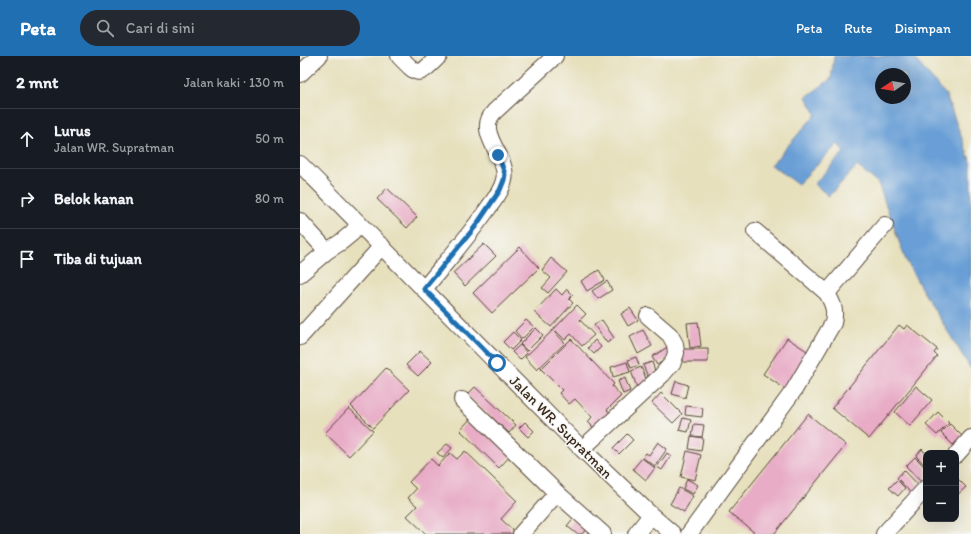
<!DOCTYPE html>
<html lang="id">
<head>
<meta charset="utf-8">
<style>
	body { margin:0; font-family:Itim,sans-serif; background:#242831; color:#f1f3f6 }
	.controls { position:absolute; right:12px; bottom:12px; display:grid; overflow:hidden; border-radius:8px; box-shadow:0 4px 16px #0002 }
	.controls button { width:36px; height:36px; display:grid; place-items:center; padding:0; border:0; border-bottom:1px solid #363941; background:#171b24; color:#f1f3f6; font:20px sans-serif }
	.compass { position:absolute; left:575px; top:12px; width:36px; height:36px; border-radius:50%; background:#171b24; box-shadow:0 4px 16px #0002; rotate:258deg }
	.stop { position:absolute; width:12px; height:12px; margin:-9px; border:3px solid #1f6fb2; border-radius:50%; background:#fff }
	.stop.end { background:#1f6fb2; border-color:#fff; box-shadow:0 1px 4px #0008 }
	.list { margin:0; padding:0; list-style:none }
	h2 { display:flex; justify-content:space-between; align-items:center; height:52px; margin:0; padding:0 16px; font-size:17px }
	h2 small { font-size:13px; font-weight:400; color:#9ea1a6 }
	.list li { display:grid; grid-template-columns:26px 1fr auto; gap:12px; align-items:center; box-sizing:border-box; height:60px; padding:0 16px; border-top:1px solid #363941 }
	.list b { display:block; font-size:15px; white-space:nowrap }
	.list p { margin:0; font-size:13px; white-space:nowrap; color:#9ea1a6 }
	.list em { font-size:13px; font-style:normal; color:#9ea1a6 }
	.icon { flex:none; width:22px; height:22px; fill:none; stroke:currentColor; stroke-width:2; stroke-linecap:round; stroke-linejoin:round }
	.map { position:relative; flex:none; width:671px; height:478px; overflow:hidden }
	header { display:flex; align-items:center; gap:24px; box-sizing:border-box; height:56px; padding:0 20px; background:#1f6fb2; color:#fff }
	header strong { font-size:19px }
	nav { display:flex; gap:22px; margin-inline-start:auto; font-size:14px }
	.search { width:280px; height:36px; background:#242831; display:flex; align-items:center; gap:10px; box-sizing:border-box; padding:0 14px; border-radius:22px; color:#9ea1a6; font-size:15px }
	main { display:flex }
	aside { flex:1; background:#171b24 }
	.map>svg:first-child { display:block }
</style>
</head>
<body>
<header>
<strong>Peta</strong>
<div class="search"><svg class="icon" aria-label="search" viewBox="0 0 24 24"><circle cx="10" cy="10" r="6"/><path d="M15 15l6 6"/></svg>Cari di sini</div>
<nav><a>Peta</a><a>Rute</a><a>Disimpan</a></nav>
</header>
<main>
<aside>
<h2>2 mnt<small>Jalan kaki · 130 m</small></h2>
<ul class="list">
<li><svg class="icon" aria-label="ahead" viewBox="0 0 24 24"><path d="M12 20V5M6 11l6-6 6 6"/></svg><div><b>Lurus</b><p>Jalan WR. Supratman</p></div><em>50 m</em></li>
<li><svg class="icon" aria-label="right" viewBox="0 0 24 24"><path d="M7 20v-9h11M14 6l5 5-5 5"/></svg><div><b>Belok kanan</b></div><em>80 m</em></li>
<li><svg class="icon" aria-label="arrive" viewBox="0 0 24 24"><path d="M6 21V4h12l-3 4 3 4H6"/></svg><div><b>Tiba di tujuan</b></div></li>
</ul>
</aside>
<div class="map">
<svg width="671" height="478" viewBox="0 0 671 478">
	<rect width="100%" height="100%" fill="#f6f6f2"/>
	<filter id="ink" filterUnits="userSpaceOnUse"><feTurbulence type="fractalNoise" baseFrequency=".025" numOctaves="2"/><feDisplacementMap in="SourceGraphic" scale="8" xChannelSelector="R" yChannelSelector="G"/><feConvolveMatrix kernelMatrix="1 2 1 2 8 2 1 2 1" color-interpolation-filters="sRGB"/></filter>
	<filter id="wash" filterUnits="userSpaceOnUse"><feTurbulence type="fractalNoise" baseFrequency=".012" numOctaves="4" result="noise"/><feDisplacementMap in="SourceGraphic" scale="16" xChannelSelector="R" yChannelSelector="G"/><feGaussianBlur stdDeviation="0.9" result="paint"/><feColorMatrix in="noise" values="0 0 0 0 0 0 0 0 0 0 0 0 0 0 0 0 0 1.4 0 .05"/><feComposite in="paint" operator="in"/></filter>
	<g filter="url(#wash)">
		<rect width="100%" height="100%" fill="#e7e0bd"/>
		<!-- water -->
		<path fill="#699fd6" stroke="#52647a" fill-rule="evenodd" d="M534,0h78l34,39 25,68v206l-50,-81 -16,-30 -27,-75 -21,-17 -28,30 -15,-12 30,-32 -6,-8 -40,40 -27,-19 45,-51 -10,-17 25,-18zM581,18h24v24h-24z"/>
		<g id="blocks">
			<!-- building -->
			<path fill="#e8acc6" d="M87,132l30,29 -10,11 -30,-29z
				M184,188l12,12 -31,30 -12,-13z
				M220,191l19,21 -47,45 -19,-20z
				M251,202l16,14 -19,21 -6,-5 9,-10 -9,-8z
				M299,214l6,10 -18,11 -6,-10z
				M307,225l5,9 -14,9 -6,-8z
				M256,233l6,6 5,-6 6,6 -4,4 4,4 -22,24 -17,-15z
				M277,249l9,9 -6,6 14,15 -12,11 -11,-12 -6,6 -11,-11z
				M330,252l8,12 -10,6 -7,-12z
				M226,264l8,7 -12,12 -7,-8z
				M302,264l12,18 -7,5 -13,-18z
				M398,266l3,24 -11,2 -3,-25z
				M599,269l5,4 3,-4 30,24 -3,4 3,3 -68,83 -37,-31z
				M236,272l7,7 -16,16 -7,-7z
				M253,274l12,13 -28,27 -12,-13z
				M343,274l9,16 -14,8 -8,-17z
				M213,276l8,8 -10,10 -8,-8z
				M487,282l23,15 -25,36 -22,-15z
				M271,283l43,45 -2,2 9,10 -14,14 6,5 -16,16 -9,-9 4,-5 -17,-18 -6,5 -10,-11 3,-3 -21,-21z
				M295,284l6,7 -7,7 -6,-6z
				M220,289l7,8 -7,7 -8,-8z
				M369,290l5,8 -17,11 -5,-8z
				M383,293h25v13h-25z
				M120,295l12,11 -14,14 -12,-11z
				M336,301l3,8 -8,3 -3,-8z
				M327,306l3,10 -17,5 -2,-10z
				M352,306l4,12 -8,3 -5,-12z
				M341,311l8,19 -11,4 -7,-19z
				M86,312l23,22 -36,38 -22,-22z
				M325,322l5,13 -7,3 -5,-13z
				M376,325l12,4 -3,13 -13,-4z
				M616,330l16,14 -22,26 -15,-14z
				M175,331l41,38 -7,8 -42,-38z
				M361,337l21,21 -9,9 -21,-20z
				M386,350l17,2 -1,9 -17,-2z
				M49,352l24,23 -24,25 -24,-23z
				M638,356l11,11 -12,12 -11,-10z
				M508,358l38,31 -72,89h-18l-27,-22z
				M173,360l39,38 -13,14 -39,-38z
				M383,362l8,2 -3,12 -9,-2z
				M225,366l9,9 -6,6 -9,-9z
				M394,368l10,1 -2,12 -10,-1z
				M650,368l16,16 -9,9 -16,-16z
				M327,378l6,6 -14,14 -6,-6z
				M391,380l12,2 -2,13 -12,-2z
				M358,386l9,7 -12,17 -12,-8 3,-5 3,2z
				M147,388l5,4 -9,10 -6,-5z
				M622,393l4,5v12l-10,-10z
				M165,395l52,50 -16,18 14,13 -2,2h-87l-19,-18 10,-10 -9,-8 8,-9 -7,-7 22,-23 7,7 12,-13 7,6z
				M387,395l14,4 -6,25 -14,-3z
				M367,397l4,3 -9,14 -5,-3z
				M615,401l11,11v13l-3,3 -17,-18z
				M342,402l13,10 -9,12 -13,-11z
				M604,414l16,17 -7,8 -16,-17z
				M656,421l10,10 -10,9z
				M387,423l11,6 -5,9 -10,-5z
				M597,424l8,8 -7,8 -9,-8z
				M379,432l14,8 -9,16 -14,-8z
				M275,460l13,11 -6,7h-5l-10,-8z"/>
		</g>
	</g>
	<g filter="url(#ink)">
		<use href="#blocks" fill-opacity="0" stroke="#554536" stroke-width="1"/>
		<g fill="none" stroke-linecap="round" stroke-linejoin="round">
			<!-- minor casing -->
			<g stroke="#554536" stroke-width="18">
				<path id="minor" d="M99,0c21,22 19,20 40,0
					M0,18l19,-18
					M0,108l282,285 69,66 22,19
					M0,165l27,30
					M0,218l27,-23 14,-9 11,-9 7,-9
					M124,233c22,-27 45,-53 65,-82 6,-8 13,-17 15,-27 6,-22 -30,-47 -10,-68l61,-56
					M527,237l58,-68
					M0,281l82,-91
					M162,344l95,93
					M282,393l80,-74 11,-13 3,-9 -1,-9 -5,-9 -22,-19
					M656,399l15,-17
					M221,478l36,-41 46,41
					M336,478l15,-19
					M389,478l105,-144 39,-67c3,-13 0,-19 -6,-30l-72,-62
					M584,478l42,-46"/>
			</g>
			<!-- minor -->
			<use href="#minor" stroke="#fff" stroke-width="16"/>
		</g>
	</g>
	<g fill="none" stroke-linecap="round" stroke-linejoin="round" filter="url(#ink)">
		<!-- route -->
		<path stroke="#1f6fb2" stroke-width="5" d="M197,307l-73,-74 51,-62 25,-37 4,-10 1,-6 -7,-19"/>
	</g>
	<g text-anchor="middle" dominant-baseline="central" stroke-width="3" stroke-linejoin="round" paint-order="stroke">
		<!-- street labels -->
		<g font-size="15" fill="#3b2a1e" stroke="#f6f6f2">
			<text transform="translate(261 371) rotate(45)">Jalan WR. Supratman</text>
		</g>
	</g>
</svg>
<div class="controls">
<button>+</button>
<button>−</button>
</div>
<svg class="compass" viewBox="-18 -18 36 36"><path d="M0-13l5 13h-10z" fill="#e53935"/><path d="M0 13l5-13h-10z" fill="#9ea1a6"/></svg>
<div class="stop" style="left:197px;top:307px"></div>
<div class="stop end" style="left:198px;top:99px"></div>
</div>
</main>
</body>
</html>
